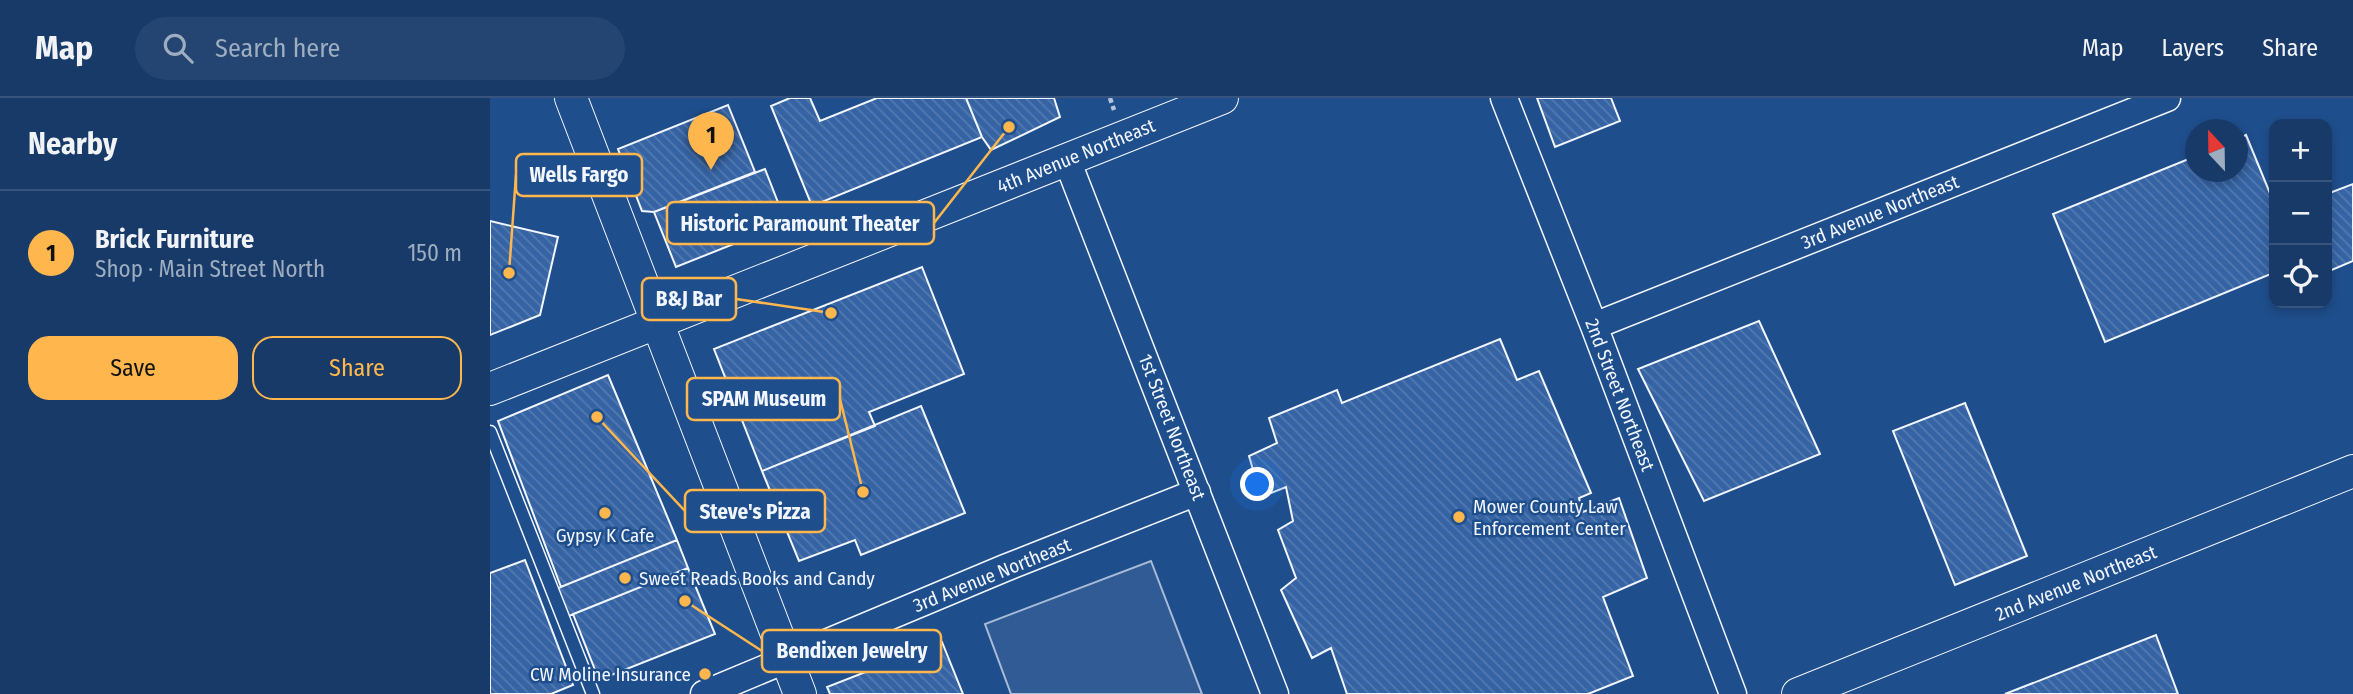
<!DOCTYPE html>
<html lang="en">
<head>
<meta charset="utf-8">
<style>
	body { margin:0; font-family:"Fira Sans Condensed",sans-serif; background:#244571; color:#f1f3f6 }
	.controls { position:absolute; right:21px; top:21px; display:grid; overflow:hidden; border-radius:14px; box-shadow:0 4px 10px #0003 }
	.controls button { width:63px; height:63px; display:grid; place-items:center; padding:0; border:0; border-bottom:2px solid #36547d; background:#173a69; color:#f1f3f6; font:35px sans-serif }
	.compass { position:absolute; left:1695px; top:21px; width:63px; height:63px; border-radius:50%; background:#173a69; box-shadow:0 4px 10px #0003; rotate:338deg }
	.you { position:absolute; left:768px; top:387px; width:24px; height:24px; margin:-18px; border:5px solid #fff; border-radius:50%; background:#1a73e8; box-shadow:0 0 0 10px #1a73e833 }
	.badge { display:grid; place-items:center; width:46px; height:46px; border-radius:50%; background:#ffb74d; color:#111; font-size:23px; font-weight:700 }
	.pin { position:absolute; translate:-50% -58px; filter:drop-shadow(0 2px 4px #0008) }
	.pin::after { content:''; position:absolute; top:37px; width:24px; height:21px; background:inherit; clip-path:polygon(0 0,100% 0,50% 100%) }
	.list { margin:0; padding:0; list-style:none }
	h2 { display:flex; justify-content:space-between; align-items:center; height:91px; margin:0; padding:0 28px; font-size:30px }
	h2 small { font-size:23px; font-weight:400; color:#9eadc0 }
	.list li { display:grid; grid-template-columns:46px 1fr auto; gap:21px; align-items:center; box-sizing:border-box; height:126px; padding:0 28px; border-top:2px solid #36547d }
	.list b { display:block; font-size:26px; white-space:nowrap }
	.list p { margin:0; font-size:23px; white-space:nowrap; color:#9eadc0 }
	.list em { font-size:23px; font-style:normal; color:#9eadc0 }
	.actions { display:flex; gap:14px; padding:21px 28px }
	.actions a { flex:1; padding:16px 0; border:2px solid #ffb74d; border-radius:21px; text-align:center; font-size:24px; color:#ffb74d }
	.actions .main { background:#ffb74d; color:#111 }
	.icon { flex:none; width:38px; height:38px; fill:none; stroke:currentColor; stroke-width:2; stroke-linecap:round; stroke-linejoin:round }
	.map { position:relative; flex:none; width:1863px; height:596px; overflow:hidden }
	header { display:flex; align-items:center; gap:42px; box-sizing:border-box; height:98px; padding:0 35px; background:#173a69; border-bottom:2px solid #36547d }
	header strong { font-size:33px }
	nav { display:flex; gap:38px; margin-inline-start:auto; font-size:24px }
	.search { width:490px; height:63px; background:#244571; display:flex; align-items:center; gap:18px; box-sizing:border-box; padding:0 24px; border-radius:38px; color:#9eadc0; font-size:26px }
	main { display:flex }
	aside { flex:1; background:#173a69 }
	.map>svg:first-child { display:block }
</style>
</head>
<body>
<header>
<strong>Map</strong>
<div class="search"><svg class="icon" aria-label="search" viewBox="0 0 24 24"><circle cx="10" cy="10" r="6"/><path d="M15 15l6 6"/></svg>Search here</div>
<nav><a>Map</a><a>Layers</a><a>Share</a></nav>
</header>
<main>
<aside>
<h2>Nearby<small></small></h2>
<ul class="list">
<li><span class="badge">1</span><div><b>Brick Furniture</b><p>Shop · Main Street North</p></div><em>150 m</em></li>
</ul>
<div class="actions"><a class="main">Save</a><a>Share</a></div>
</aside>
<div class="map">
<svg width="1863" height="596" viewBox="0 0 1863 596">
	<defs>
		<pattern id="building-back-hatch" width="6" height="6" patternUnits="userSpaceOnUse" patternTransform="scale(1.75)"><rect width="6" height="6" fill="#3563a3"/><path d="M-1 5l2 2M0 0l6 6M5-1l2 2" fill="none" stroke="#537ab1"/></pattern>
	</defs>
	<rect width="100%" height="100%" fill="#1f4e8c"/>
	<!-- parking -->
	<path fill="#305b95" stroke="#a8bbd7" stroke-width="2" d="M661,463l51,133h-191l-26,-70z"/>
	<!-- building -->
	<path fill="url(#building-back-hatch)" stroke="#f2f6ff" stroke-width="2" d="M300,0h20l10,23 57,-23h89l16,39 -170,69 -41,-100z
		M476,0h88l6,19 -69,33 -9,-13z
		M1047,0h74l9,23 -65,26z
		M238,7l27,67 -101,40 -12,-1 -24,-62z
		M1756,37l28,68v72l-1,-2 -168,69 -52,-128 143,-58v16h42v-33z
		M275,71l21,54 -110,44 -22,-55z
		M1863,86v77l-26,11v-78z
		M0,123l68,16 -18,78 -50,20z
		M432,169l42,107 -95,38 6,14 -113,45 -48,-122z
		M1269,223l61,133 -116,47 -66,-132z
		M1010,241l17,41 22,-9 52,122 -12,5 4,14 36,-14 28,80 -44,19 30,79 -45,18h-241l-16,-46 -19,10 -31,-68 15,-12 -18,-48 15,-9 -7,-34 -25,10 -12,-41 28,-13 -8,-25 68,-28 5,13z
		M118,277l69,165 -116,47 -63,-166z
		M1475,305l62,153 -72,29 -62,-154z
		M431,308l44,107 -104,42 -6,-15 -56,21 -37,-90z
		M187,442l11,28 -129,52 -11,-28z
		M35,462l48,125 -22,9h-61v-121z
		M198,470l27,66 -116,46 -26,-66z
		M1666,537l22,59h-173z
		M452,544l21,52h-133l-3,-7z"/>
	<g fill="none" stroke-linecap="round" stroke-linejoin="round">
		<!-- service casing -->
		<g stroke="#f2f6ff" stroke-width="15">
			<path id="service" d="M0,334l103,262"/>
		</g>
		<!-- minor casing -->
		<g stroke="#f2f6ff" stroke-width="29">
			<path id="minor" d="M1014,0l90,228 139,368
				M577,62l208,534
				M1104,228l573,-228
				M214,596l301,-126 192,-76"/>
		</g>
		<!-- tertiary casing -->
		<g stroke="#f2f6ff" stroke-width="34">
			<path id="tertiary" d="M81,0l229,596
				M0,291l732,-291
				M1308,596l555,-223"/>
		</g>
		<!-- path -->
		<path stroke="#b3c4dc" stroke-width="4.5" stroke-dasharray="5 3.5" stroke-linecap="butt" d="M620,0l4,12"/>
		<!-- service -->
		<use href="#service" stroke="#1f4e8c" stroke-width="12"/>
		<!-- minor -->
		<use href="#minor" stroke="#1f4e8c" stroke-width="26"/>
		<!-- tertiary -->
		<use href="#tertiary" stroke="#1f4e8c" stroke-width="32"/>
	</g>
	<!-- markers -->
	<g fill="#ffb74d" stroke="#1f4e8c" stroke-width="2.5">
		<circle cx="115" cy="415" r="7"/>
		<circle cx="969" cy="419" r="7"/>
		<circle cx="135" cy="480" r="7"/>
		<circle cx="215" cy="576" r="7"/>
	</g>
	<g text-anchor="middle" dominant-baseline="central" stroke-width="5" stroke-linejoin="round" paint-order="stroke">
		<!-- street labels -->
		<g font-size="19" fill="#f2f6ff" stroke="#1f4e8c">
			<text transform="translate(586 58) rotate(-22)">4th Avenue Northeast</text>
			<text transform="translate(1390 114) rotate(-22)">3rd Avenue Northeast</text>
			<text transform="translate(1130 297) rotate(69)">2nd Street Northeast</text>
			<text transform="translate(682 329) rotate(69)">1st Street Northeast</text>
			<text transform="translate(502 477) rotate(-22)">3rd Avenue Northeast</text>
			<text transform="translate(1586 485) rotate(-22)">2nd Avenue Northeast</text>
		</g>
		<!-- poi labels -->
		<g font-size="19" fill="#f2f6ff" stroke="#1f4e8c" text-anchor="start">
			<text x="983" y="408">Mower County Law<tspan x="983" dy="22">Enforcement Center</tspan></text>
			<text x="115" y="437" text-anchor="middle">Gypsy K Cafe</text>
			<text x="149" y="480">Sweet Reads Books and Candy</text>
			<text x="201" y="576" text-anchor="end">CW Moline Insurance</text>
		</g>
	</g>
	<!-- callouts -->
	<path fill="none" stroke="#ffb74d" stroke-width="2.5" d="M19 175L26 77M519 29L444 125M341 215L246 201M373 394L350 301M107 319L195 413M195 503L272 553"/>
	<g fill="#ffb74d" stroke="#1f4e8c" stroke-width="2.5">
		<circle cx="19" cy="175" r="7"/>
		<circle cx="519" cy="29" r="7"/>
		<circle cx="341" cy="215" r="7"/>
		<circle cx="373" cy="394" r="7"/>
		<circle cx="107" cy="319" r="7"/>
		<circle cx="195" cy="503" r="7"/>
	</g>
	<g fill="#1f4e8c" stroke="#ffb74d" stroke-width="2.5">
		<rect x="26" y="56" width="126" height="42" rx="7"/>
		<rect x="177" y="104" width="267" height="42" rx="7"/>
		<rect x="152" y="180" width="94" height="42" rx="7"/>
		<rect x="197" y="280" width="153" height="42" rx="7"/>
		<rect x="195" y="392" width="140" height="42" rx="7"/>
		<rect x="272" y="532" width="179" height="42" rx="7"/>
	</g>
	<g font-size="21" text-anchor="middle" font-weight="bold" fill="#f2f6ff">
		<text x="89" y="84">Wells Fargo</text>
		<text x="310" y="133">Historic Paramount Theater</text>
		<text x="199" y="208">B&amp;J Bar</text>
		<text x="274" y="308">SPAM Museum</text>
		<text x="265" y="421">Steve's Pizza</text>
		<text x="362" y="560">Bendixen Jewelry</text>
	</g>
</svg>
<div class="controls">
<button>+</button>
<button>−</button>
<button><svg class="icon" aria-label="locate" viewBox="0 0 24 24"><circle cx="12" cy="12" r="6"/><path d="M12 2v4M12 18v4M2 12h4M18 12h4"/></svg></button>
</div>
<svg class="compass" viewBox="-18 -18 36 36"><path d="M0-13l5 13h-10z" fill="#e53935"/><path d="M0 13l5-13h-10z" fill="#9eadc0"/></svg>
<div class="you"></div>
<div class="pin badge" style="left:221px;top:72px">1</div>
</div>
</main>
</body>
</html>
